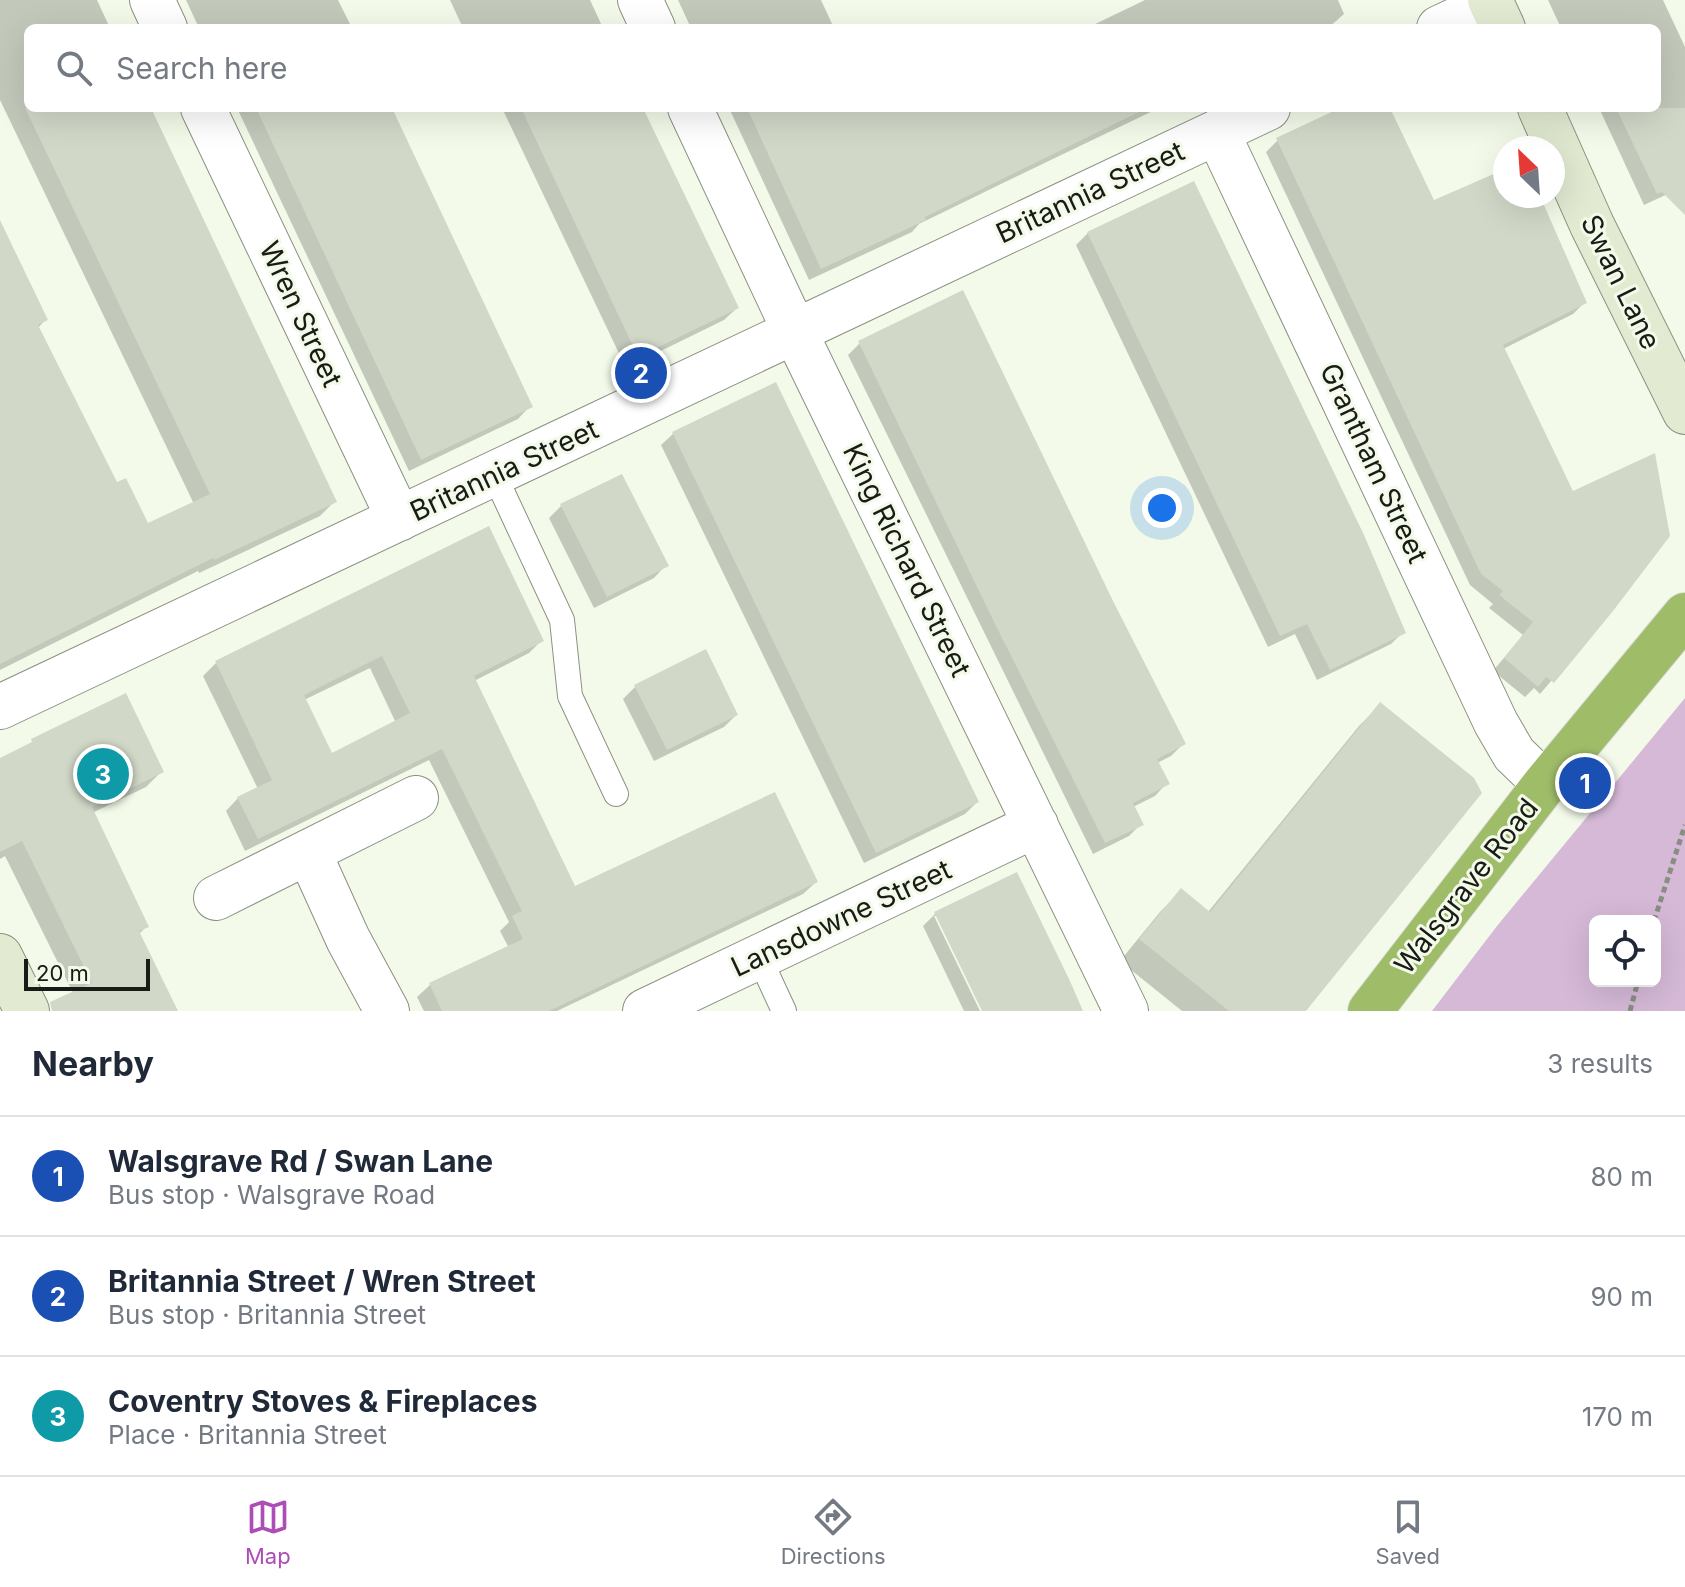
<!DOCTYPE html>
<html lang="en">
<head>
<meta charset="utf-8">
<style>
	body { margin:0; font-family:Inter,sans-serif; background:#f2f2f3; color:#1f2937 }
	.controls { position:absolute; right:24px; bottom:24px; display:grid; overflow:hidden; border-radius:12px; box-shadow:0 8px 32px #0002 }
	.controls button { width:72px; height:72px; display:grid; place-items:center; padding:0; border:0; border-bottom:2px solid #e0e1e3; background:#fff; color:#1f2937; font:40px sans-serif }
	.compass { position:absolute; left:1493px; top:136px; width:72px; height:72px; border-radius:50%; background:#fff; box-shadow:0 8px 32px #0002; rotate:335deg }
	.scale { position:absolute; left:24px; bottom:20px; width:126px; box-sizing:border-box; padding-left:8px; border:4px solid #191b16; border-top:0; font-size:22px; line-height:28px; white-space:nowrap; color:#191b16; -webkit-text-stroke:6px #f3fae9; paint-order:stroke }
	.you { position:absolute; left:1162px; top:508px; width:28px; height:28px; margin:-20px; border:6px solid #fff; border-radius:50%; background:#1a73e8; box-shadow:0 0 0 12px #1a73e833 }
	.badge { display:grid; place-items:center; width:52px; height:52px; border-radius:50%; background:#ad4eb7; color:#fff; font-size:26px; font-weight:700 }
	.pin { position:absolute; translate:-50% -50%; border:4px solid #fff; box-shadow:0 2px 8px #0006 }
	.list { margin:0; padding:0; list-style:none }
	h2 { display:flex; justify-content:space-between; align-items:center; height:104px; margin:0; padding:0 32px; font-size:34px }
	h2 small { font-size:26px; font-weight:400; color:#747a83 }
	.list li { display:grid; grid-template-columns:52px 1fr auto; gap:24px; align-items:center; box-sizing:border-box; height:120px; padding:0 32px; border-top:2px solid #e0e1e3 }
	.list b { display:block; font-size:30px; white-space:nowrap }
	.list p { margin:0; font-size:26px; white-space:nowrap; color:#747a83 }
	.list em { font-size:26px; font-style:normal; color:#747a83 }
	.icon { flex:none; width:44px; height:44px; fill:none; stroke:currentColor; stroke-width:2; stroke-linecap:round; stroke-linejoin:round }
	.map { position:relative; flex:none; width:1685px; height:1011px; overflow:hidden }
	.search { position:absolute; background:#fff; box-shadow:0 8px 32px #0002; left:24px; right:24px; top:24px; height:88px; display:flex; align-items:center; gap:20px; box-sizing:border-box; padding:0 28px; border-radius:12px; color:#747a83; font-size:30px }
	.sheet { height:464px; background:#fff }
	nav { display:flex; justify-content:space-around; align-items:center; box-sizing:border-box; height:112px; border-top:2px solid #e0e1e3; background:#fff; font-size:22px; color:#747a83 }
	nav a { display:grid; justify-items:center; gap:4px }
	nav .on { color:#ad4eb7 }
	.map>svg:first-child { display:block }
</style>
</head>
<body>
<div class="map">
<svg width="1685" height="1011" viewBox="0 0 1685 1011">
	<rect width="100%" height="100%" fill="#f3fae9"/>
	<!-- green -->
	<path fill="#d5b9d7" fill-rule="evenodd" d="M1685,698v313h-253l65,-85zM1595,921h60v60h-60z"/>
	<!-- shadow -->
	<path fill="#0003" fill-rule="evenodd" d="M0,0h97l13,28h-82v80h122l184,394 -14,14 -121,57 -1,-2 -198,99v-445l46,94 -8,9 78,157 31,41 47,-22 -194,-404z
		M186,0h152l14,28h-153z
		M450,0h140l13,28h-140z
		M678,0h143l13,28h-143z
		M1145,0h193l6,14 -16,14h-241z
		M1548,0h115l22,47v139l-41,19 -45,-97h58v-80h-96z
		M237,108h152l141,298 -12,13 -109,52z
		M502,108h139l96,200 -13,12 -98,48z
		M729,108h430l-158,76 -82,40 -7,8 -103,48z
		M1345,108h43l45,95 72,-32v25h31l49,106 -12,12 -70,35 109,261 -72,84 -6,-6 -9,9 -32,-26 30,-36 -34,-27 4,-4 -23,-19 -204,-433 12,-12z
		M1088,233l315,399 -12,12 -74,36 -22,-46 -27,13 -192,-402z
		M860,343l252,260 71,141 -12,12 -14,7 10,20 -12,13 -22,11 8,17 -12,12 -36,18 -245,-499z
		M674,433l303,369 -12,12 -101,49 -203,-418z
		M561,506l105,59 -12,13 -60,30 -45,-90z
		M488,529l54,111 -13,13 -55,28 101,208 241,-7 -13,12 -246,117h-133l-7,-14 13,-12 79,-37 -9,-17 9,-9 -80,-162 -184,91 -19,-40 12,-13 20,-9 -55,-113 13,-13zM370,668l26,55 -65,33 -27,-56z
		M635,687l101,28 -12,12 -70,34 -31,-62z
		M1380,705l-77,306h-121l-62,-50 40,-49 21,-21 27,21 151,-186z
		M0,759l162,12 -16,16 -54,26 55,113 -8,8 36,77h-106l6,-14 -70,-141 -5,3z
		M935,914l146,97h-97l-46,-95h-4l46,95h-16l-41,-85z"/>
	<!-- building -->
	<path fill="#d2d8c8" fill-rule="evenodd" d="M25,108h126l186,394 -123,58 -1,-2 -213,106v-444l48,100 -10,5 79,157 9,-4 22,45 62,-29z
		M256,108h136l141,299 -112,53z
		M521,108h122l96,200 -101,49z
		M747,108h400l-222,109 1,3 -105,49z
		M1340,108h50l44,92 71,-31v27h35l47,107 -84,42 70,146 82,-38 15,83 -57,75 -59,72 -8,-6 -8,10 -34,-29 29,-36 -34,-27 4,-4 -22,-17 -205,-436z
		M1616,108h69v107l-23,-23 -5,2z
		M1194,181l170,354 42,98 -76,37 -23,-46 -27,12 -193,-404z
		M963,290l151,313 72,141 -29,15 13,25 -37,19 11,22 -39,18 -110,-219 -137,-283z
		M776,382l203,420 -103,51 -204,-421z
		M622,474l47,92 -62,31 -47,-93z
		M489,526l55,115 -70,35 101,210 200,-94 43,90 -269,129h-107l-13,-28 94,-44 -11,-23 10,-5 -80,-162 -184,90 -21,-42 35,-17 -57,-119zM382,656l28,57 -78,40 -28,-58z
		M706,649l32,66 -71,35 -33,-65z
		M126,693l38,79 -72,35 57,120 -10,4 39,80h-126l-2,-9 42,-19 -70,-142 -22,11v-94l32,-16 -1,-3z
		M1380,702l94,76 8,15 -176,218h-77l-90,-72 42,-51 29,24z
		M1017,872l53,109 13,30h-101l-48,-99z"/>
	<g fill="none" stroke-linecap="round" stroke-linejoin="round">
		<!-- lane casing -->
		<g stroke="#8b9182" stroke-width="26">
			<path id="lane" d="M494,474l68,146 8,76 46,98
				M759,957l25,54"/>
		</g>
		<!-- street casing -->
		<g stroke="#8b9182" stroke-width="46">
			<path id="street" d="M152,0l13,28
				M640,0l13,28
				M1439,28l53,-25
				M203,108l196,411
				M690,108l105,224 331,679
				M1217,132l279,591 18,31 31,30
				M0,707l1268,-599
				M309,853l39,86 39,72
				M216,898l200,-100
				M645,1011l391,-186"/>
		</g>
		<!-- secondary casing -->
		<g stroke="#8b9182" stroke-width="46">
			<path id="secondary" d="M1490,0l13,28
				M1540,108l52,117 93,187
				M0,956l27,55"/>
		</g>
		<!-- highway casing -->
		<g stroke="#dfdfde" stroke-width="46">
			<path id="highway" d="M1370,1011l175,-227 140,-169"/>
		</g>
		<!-- path -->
		<path stroke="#898e83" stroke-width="5" stroke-dasharray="6 4" stroke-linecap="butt" d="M1654,921l31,-96
			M1630,1011l8,-30"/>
		<!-- lane -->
		<use href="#lane" stroke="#fff" stroke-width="24"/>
		<!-- street -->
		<use href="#street" stroke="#fff" stroke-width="44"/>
		<!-- secondary -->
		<use href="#secondary" stroke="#e2ebd2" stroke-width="44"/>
		<!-- highway -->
		<use href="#highway" stroke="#9fbc69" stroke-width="44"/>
	</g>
	<g text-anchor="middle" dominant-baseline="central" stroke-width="6" stroke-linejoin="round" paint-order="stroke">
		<!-- street labels -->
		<g font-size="28" fill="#191b16" stroke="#f3fae9">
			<text transform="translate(1090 192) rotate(-25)">Britannia Street</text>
			<text transform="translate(1621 282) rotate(64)">Swan Lane</text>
			<text transform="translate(301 314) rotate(65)">Wren Street</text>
			<text transform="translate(1374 463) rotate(65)">Grantham Street</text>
			<text transform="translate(504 470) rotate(-25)">Britannia Street</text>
			<text transform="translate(907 560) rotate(64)">King Richard Street</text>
			<text transform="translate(1466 886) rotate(-52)">Walsgrave Road</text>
			<text transform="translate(841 918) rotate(-25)">Lansdowne Street</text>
		</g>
	</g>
</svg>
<div class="controls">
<button><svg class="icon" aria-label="locate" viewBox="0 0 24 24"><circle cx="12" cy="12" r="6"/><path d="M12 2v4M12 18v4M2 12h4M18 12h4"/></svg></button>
</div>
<svg class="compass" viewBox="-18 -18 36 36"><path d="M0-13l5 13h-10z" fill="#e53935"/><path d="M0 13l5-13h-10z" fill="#747a83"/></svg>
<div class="scale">20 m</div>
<div class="you"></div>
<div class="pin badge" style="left:1585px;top:783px;background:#1a4fb4">1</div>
<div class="pin badge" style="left:641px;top:373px;background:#1a4fb4">2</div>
<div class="pin badge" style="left:103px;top:774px;background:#0f9aa8">3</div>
<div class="search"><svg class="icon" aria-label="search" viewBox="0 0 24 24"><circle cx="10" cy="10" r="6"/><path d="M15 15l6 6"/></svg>Search here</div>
</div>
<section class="sheet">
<h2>Nearby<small>3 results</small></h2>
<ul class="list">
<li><span class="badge" style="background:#1a4fb4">1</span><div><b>Walsgrave Rd / Swan Lane</b><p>Bus stop · Walsgrave Road</p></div><em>80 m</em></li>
<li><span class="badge" style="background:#1a4fb4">2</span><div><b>Britannia Street / Wren Street</b><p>Bus stop · Britannia Street</p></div><em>90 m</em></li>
<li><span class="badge" style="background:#0f9aa8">3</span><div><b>Coventry Stoves &amp; Fireplaces</b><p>Place · Britannia Street</p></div><em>170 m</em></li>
</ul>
</section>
<nav>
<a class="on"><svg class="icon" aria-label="map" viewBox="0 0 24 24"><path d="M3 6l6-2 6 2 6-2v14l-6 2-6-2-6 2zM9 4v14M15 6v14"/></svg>Map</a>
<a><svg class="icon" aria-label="directions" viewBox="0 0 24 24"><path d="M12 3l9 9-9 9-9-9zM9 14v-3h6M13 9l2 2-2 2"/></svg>Directions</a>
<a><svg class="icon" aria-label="saved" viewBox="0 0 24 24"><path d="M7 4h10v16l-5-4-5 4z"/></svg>Saved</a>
</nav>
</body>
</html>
